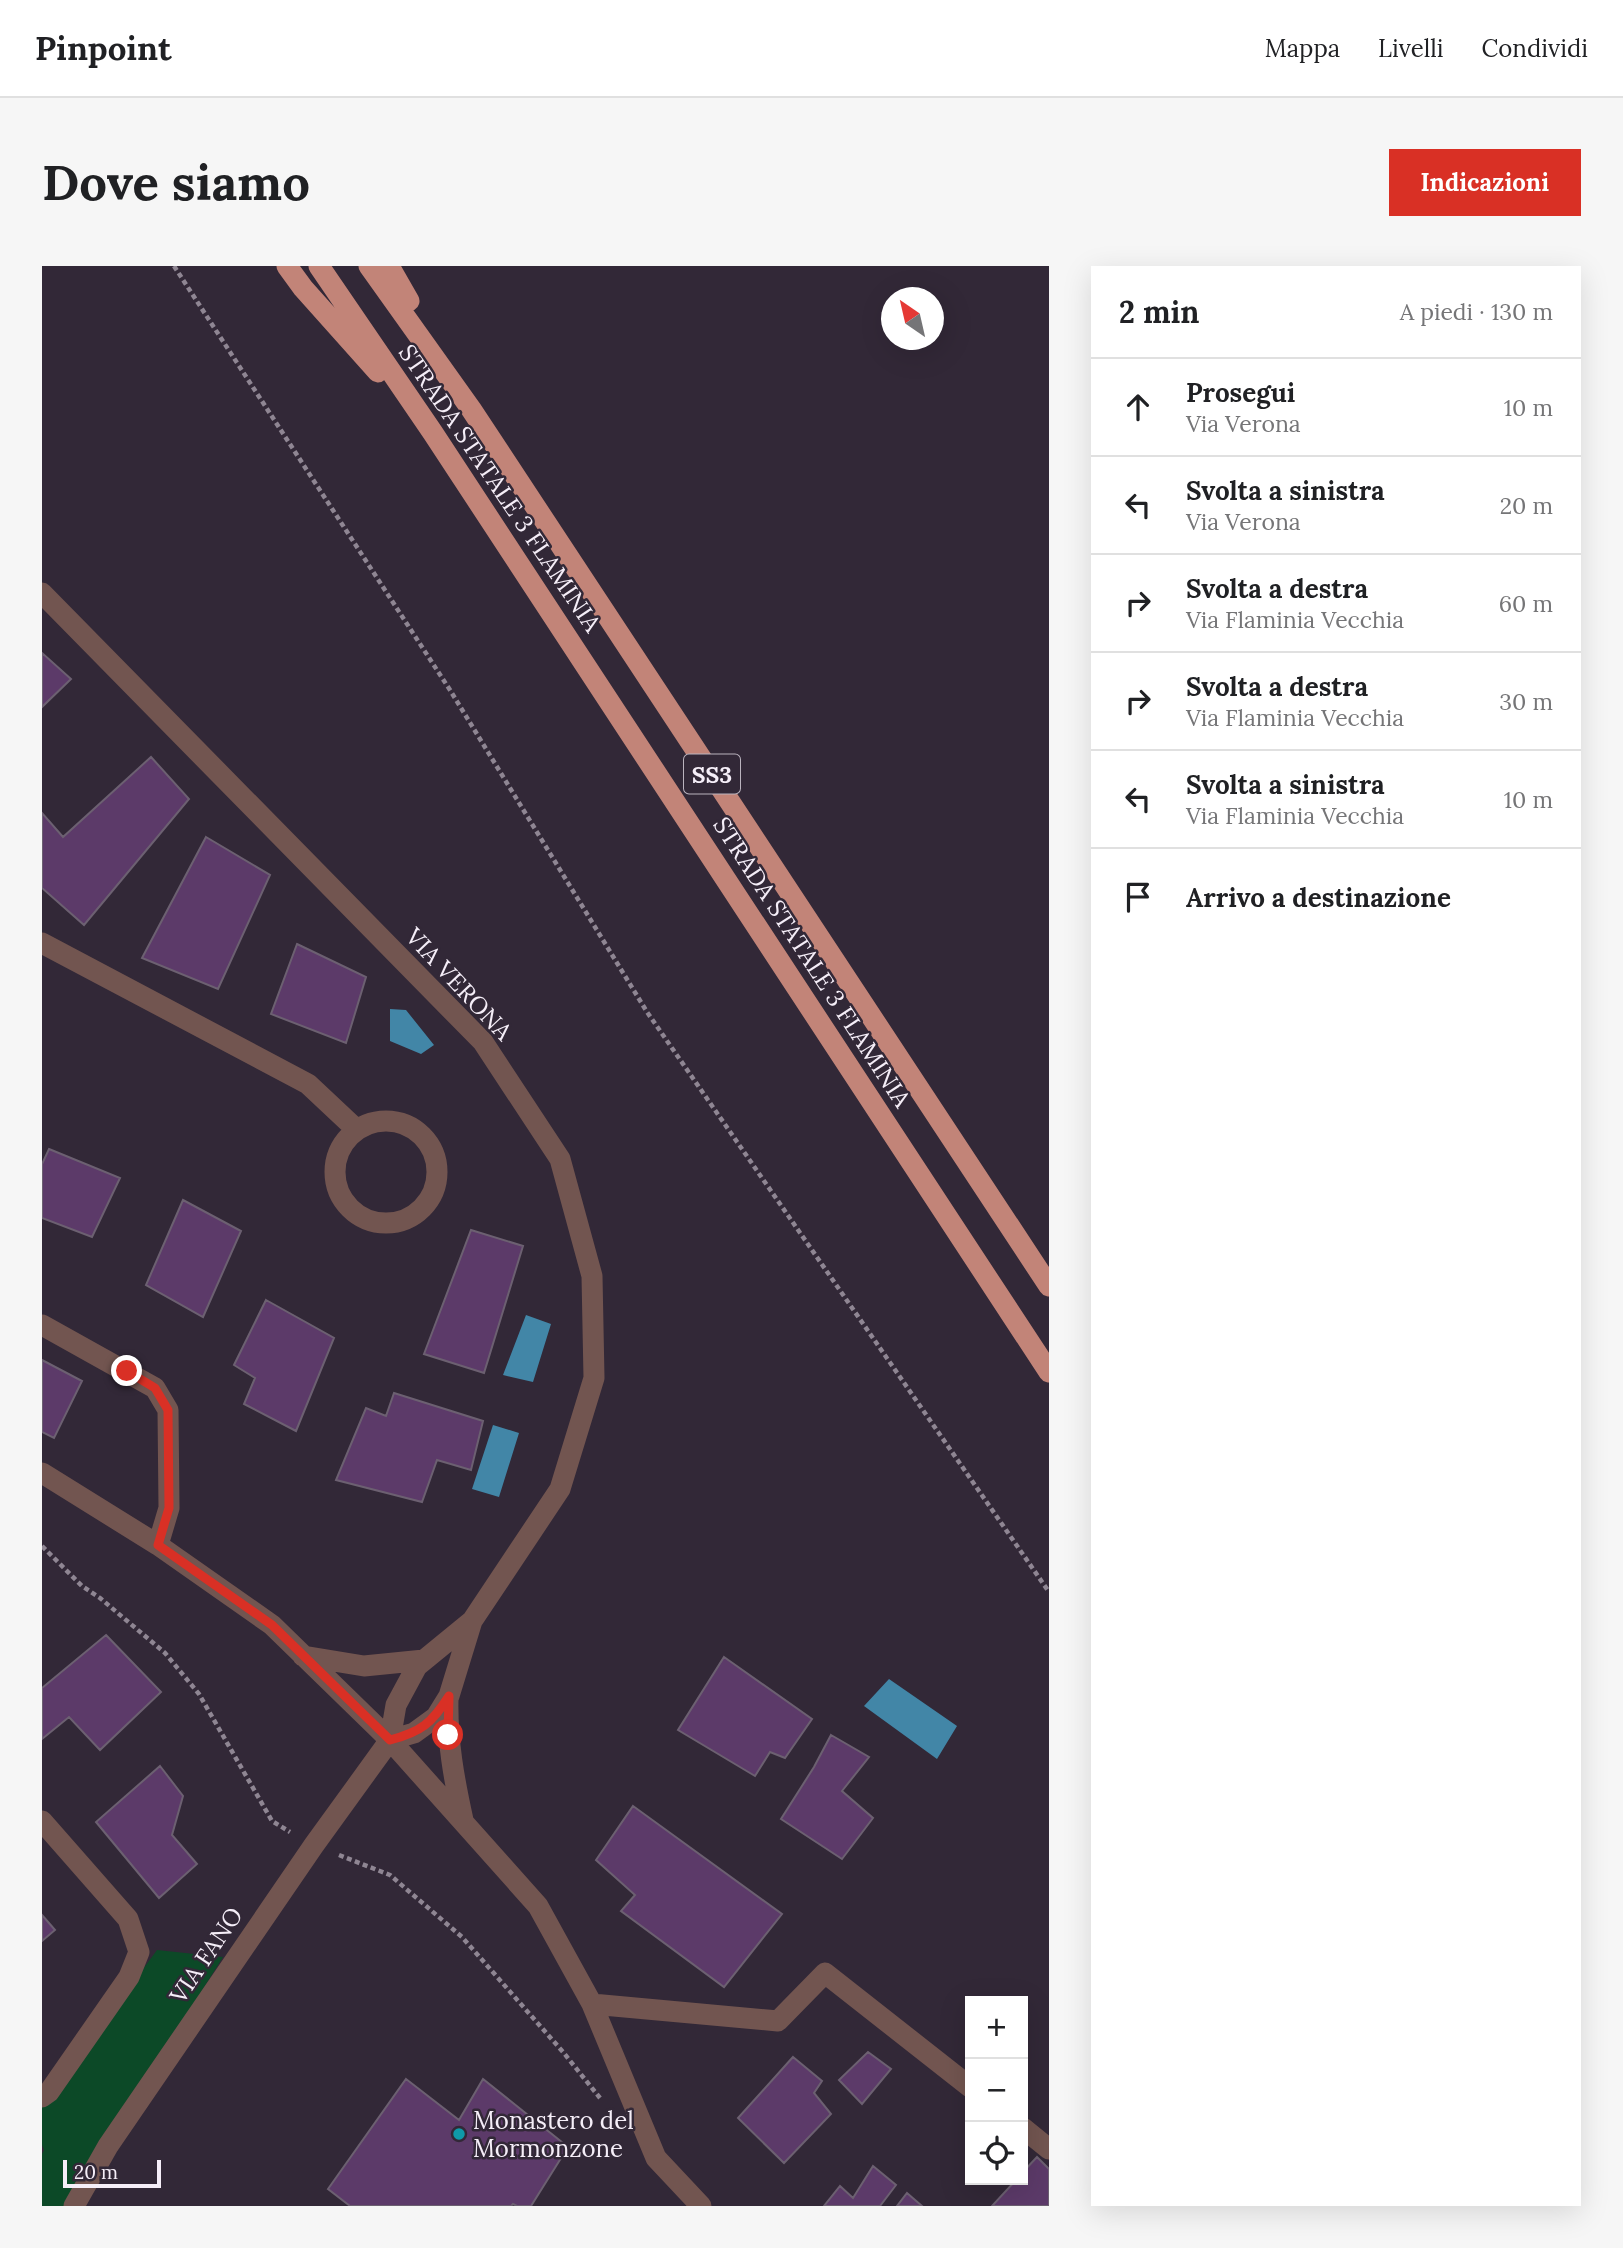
<!DOCTYPE html>
<html lang="it">
<head>
<meta charset="utf-8">
<style>
	body { margin:0; font-family:Lora,serif; background:#f6f6f6; color:#202124 }
	.controls { position:absolute; right:21px; bottom:21px; display:grid; overflow:hidden; border-radius:0px; box-shadow:0 7px 28px #0002 }
	.controls button { width:63px; height:63px; display:grid; place-items:center; padding:0; border:0; border-bottom:2px solid #e0e0e0; background:#fff; color:#202124; font:35px sans-serif }
	.compass { position:absolute; left:839px; top:21px; width:63px; height:63px; border-radius:50%; background:#fff; box-shadow:0 7px 28px #0002; rotate:326deg }
	.scale { position:absolute; left:21px; bottom:18px; width:98px; box-sizing:border-box; padding-left:7px; border:4px solid #f5eef8; border-top:0; font-size:19px; line-height:24px; white-space:nowrap; color:#f5eef8; -webkit-text-stroke:5px #322837; paint-order:stroke }
	.stop { position:absolute; width:21px; height:21px; margin:-16px; border:5px solid #d93025; border-radius:50%; background:#fff }
	.stop.end { background:#d93025; border-color:#fff; box-shadow:0 2px 7px #0008 }
	.list { margin:0; padding:0; list-style:none }
	h2 { display:flex; justify-content:space-between; align-items:center; height:91px; margin:0; padding:0 28px; font-size:30px }
	h2 small { font-size:23px; font-weight:400; color:#757577 }
	.list li { display:grid; grid-template-columns:46px 1fr auto; gap:21px; align-items:center; box-sizing:border-box; height:98px; padding:0 28px; border-top:2px solid #e0e0e0 }
	.list b { display:block; font-size:26px; white-space:nowrap }
	.list p { margin:0; font-size:23px; white-space:nowrap; color:#757577 }
	.list em { font-size:23px; font-style:normal; color:#757577 }
	.icon { flex:none; width:38px; height:38px; fill:none; stroke:currentColor; stroke-width:2; stroke-linecap:round; stroke-linejoin:round }
	.map { position:relative; flex:none; width:1007px; height:1940px; overflow:hidden; border-radius:0px }
	header { display:flex; align-items:center; gap:42px; box-sizing:border-box; height:98px; padding:0 35px; background:#fff; border-bottom:2px solid #e0e0e0 }
	header strong { font-size:33px }
	nav { display:flex; gap:38px; margin-inline-start:auto; font-size:24px }
	.intro { display:flex; align-items:center; justify-content:space-between; box-sizing:border-box; height:168px; padding:0 42px }
	h1 { margin:0; font-size:49px }
	.button { padding:18px 32px; border-radius:0px; background:#d93025; color:#fff; font-size:24px; font-weight:700 }
	main { display:flex; gap:42px; padding:0 42px }
	aside { flex:1; background:#fff; border-radius:0px; box-shadow:0 7px 28px #0002 }
	.map>svg:first-child { display:block }
</style>
</head>
<body>
<header>
<strong>Pinpoint</strong>
<nav><a>Mappa</a><a>Livelli</a><a>Condividi</a></nav>
</header>
<div class="intro"><h1>Dove siamo</h1><a class="button">Indicazioni</a></div>
<main>
<div class="map">
<svg width="1007" height="1940" viewBox="0 0 1007 1940">
	<rect width="100%" height="100%" fill="#322837"/>
	<!-- green -->
	<path fill="#0c4927" d="M115,1684l66,7 -156,249h-25v-52l2,-4 -2,-5v-39z"/>
	<!-- water -->
	<path fill="#4286a7" d="M348,743l16,1 28,35 -13,9 -31,-13z
		M484,1049l25,9 -18,58 -30,-7z
		M451,1159l26,8 -20,64 -27,-8z
		M847,1413l68,47 -20,33 -73,-53z"/>
	<!-- building -->
	<path fill="#5c3a69" stroke="#6c6071" stroke-width="2" d="M0,387l29,26 -29,28z
		M109,491l38,42 -105,126 -42,-37v-75l21,24z
		M164,571l64,38 -52,114 -76,-31z
		M255,678l69,33 -20,66 -75,-29z
		M7,883l71,29 -28,59 -50,-19v-54z
		M141,934l58,31 -38,86 -57,-32z
		M429,964l52,16 -39,127 -60,-19z
		M224,1034l68,38 -38,93 -52,-27 11,-26 -21,-13z
		M0,1094l40,21 -28,57 -12,-6z
		M352,1127l89,28 -12,49 -34,-10 -15,42 -86,-22 30,-72 20,8z
		M64,1369l55,57 -61,58 -31,-33 -27,22v-51z
		M682,1391l88,62 -27,39 -15,-6 -15,24 -77,-46z
		M789,1469l38,22 -27,34 31,27 -31,41 -61,-40 33,-52z
		M118,1500l23,30 -11,39 25,29 -38,34 -63,-76z
		M591,1540l149,108 -58,73 -103,-76 14,-16 -39,-35z
		M0,1649l13,15 -13,11z
		M826,1786l23,17 -29,35 -23,-24z
		M751,1791l29,24 -8,12 17,21 -47,49 -46,-45z
		M364,1813l53,41 24,-41 85,68 -37,59h-14l-4,-2 -2,2h-161l-22,-17z
		M995,1891l12,12v37h-57l24,-26h7v-8z
		M831,1900l23,19 -16,21h-56l16,-20 13,12z
		M865,1927l15,13h-25z"/>
	<g fill="none" stroke-linecap="round" stroke-linejoin="round">
		<!-- path -->
		<path stroke="#8f8693" stroke-width="4.5" stroke-dasharray="5 3.5" stroke-linecap="butt" d="M132,0l276,424 197,322 402,580
			M0,1280l40,40 18,12 65,55 34,41 73,127 18,11
			M297,1589l51,20 72,62 101,115 37,46"/>
		<!-- minor -->
		<path stroke="#725550" stroke-width="21" d="M0,327l441,449 77,117 32,117 2,102 -34,111 -88,132 -23,75 -13,21 -22,16 -24,7
			M0,677l266,141 49,46
			M293 906a51 51 0 1 1 102 0a51 51 0 1 1-102 0Z
			M0,1059l113,63 13,22 1,98 -11,37
			M0,1207l116,72 114,80 118,115 148,166 54,98 64,154 45,48
			M261,1390l61,10 60,-6
			M406,1433c-1,42 6,80 15,121
			M0,1555l86,98 11,33 -10,25 -80,115 -7,5
			M550,1738l186,17 47,-48 145,114
			M981,1862l26,21
			M32,1940l34,-60 206,-301 76,-105 6,-35 21,-39 55,-45"/>
		<!-- trunk -->
		<path stroke="#c28478" stroke-width="21" d="M245,0l16,22 75,84
			M277,0l114,167 616,939
			M327,0l102,143 578,877
			M347,0l20,35"/>
	</g>
	<g fill="none" stroke-linecap="round" stroke-linejoin="round">
		<!-- route -->
		<path stroke="#d93025" stroke-width="9" d="M85,1105l28,17 13,22 1,98 -11,37 114,80 118,115c31,-8 42,-17 59,-44l-1,39"/>
	</g>
	<!-- markers -->
	<circle fill="#0f9aa8" stroke="#322837" stroke-width="2.5" cx="417" cy="1868" r="7"/>
	<g text-anchor="middle" dominant-baseline="central" stroke-width="5" stroke-linejoin="round" paint-order="stroke">
		<!-- shield labels -->
		<rect fill="#322837" stroke="#bab3be" stroke-width="2" x="642" y="488.5" width="56" height="39" rx="5"/>
		<g font-size="23" font-weight="bold" fill="#f5eef8">
			<text x="670" y="508">SS3</text>
		</g>
		<!-- street labels -->
		<g font-size="24" fill="#f5eef8" stroke="#322837">
			<text transform="translate(458 222) rotate(56)">STRADA STATALE 3 FLAMINIA</text>
			<text transform="translate(770 696) rotate(57)">STRADA STATALE 3 FLAMINIA</text>
			<text transform="translate(417 718) rotate(47)">VIA VERONA</text>
			<text transform="translate(164 1689) rotate(-56)">VIA FANO</text>
		</g>
		<!-- poi labels -->
		<g font-size="24" fill="#f5eef8" stroke="#322837" text-anchor="start">
			<text x="431" y="1854">Monastero del<tspan x="431" dy="28">Mormonzone</tspan></text>
		</g>
	</g>
</svg>
<div class="controls">
<button>+</button>
<button>−</button>
<button><svg class="icon" aria-label="locate" viewBox="0 0 24 24"><circle cx="12" cy="12" r="6"/><path d="M12 2v4M12 18v4M2 12h4M18 12h4"/></svg></button>
</div>
<svg class="compass" viewBox="-18 -18 36 36"><path d="M0-13l5 13h-10z" fill="#e53935"/><path d="M0 13l5-13h-10z" fill="#757577"/></svg>
<div class="scale">20 m</div>
<div class="stop" style="left:406px;top:1469px"></div>
<div class="stop end" style="left:85px;top:1105px"></div>
</div>
<aside>
<h2>2 min<small>A piedi · 130 m</small></h2>
<ul class="list">
<li><svg class="icon" aria-label="ahead" viewBox="0 0 24 24"><path d="M12 20V5M6 11l6-6 6 6"/></svg><div><b>Prosegui</b><p>Via Verona</p></div><em>10 m</em></li>
<li><svg class="icon" aria-label="left" viewBox="0 0 24 24"><path d="M17 20v-9H6M10 6l-5 5 5 5"/></svg><div><b>Svolta a sinistra</b><p>Via Verona</p></div><em>20 m</em></li>
<li><svg class="icon" aria-label="right" viewBox="0 0 24 24"><path d="M7 20v-9h11M14 6l5 5-5 5"/></svg><div><b>Svolta a destra</b><p>Via Flaminia Vecchia</p></div><em>60 m</em></li>
<li><svg class="icon" aria-label="right" viewBox="0 0 24 24"><path d="M7 20v-9h11M14 6l5 5-5 5"/></svg><div><b>Svolta a destra</b><p>Via Flaminia Vecchia</p></div><em>30 m</em></li>
<li><svg class="icon" aria-label="left" viewBox="0 0 24 24"><path d="M17 20v-9H6M10 6l-5 5 5 5"/></svg><div><b>Svolta a sinistra</b><p>Via Flaminia Vecchia</p></div><em>10 m</em></li>
<li><svg class="icon" aria-label="arrive" viewBox="0 0 24 24"><path d="M6 21V4h12l-3 4 3 4H6"/></svg><div><b>Arrivo a destinazione</b></div></li>
</ul>
</aside>
</main>
</body>
</html>
